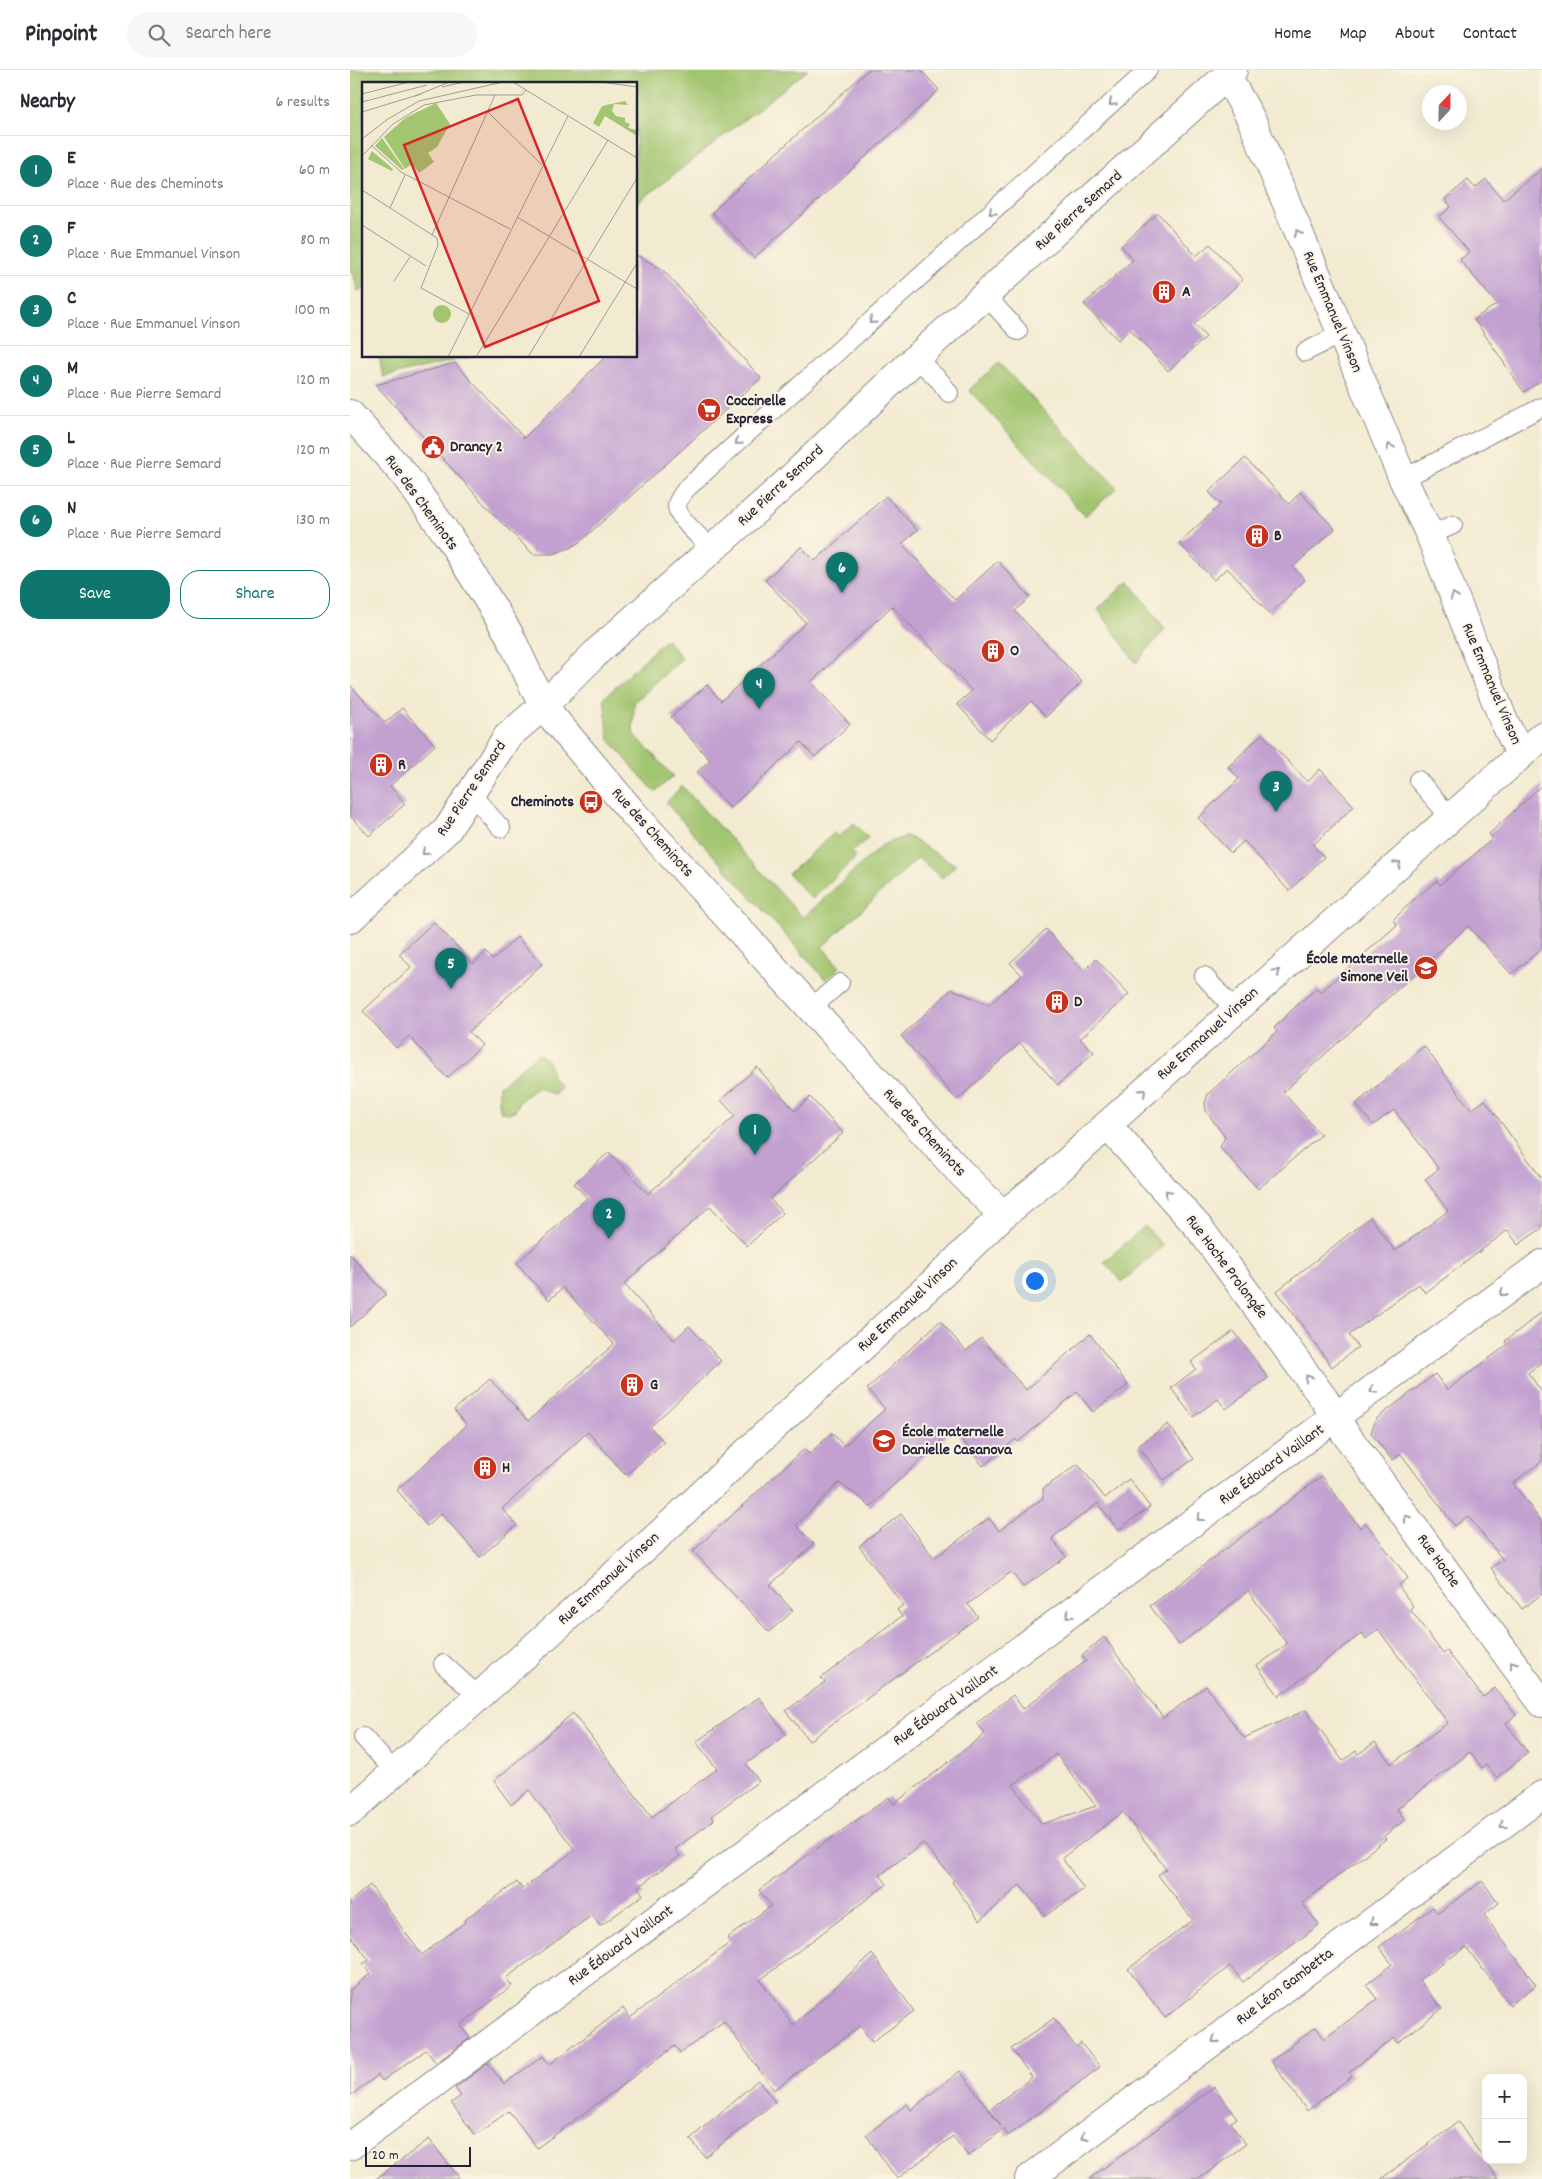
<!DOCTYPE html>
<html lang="en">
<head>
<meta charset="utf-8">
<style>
	body { margin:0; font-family:Dekko,sans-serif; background:#f7f7f7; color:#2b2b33 }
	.controls { position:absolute; right:15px; bottom:15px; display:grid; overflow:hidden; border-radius:10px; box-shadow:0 5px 20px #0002 }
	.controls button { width:45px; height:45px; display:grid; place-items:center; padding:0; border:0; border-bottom:1px solid #e1e1e2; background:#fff; color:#2b2b33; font:25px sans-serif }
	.compass { position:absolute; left:1072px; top:15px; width:45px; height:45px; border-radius:50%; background:#fff; box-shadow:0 5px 20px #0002; rotate:22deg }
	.scale { position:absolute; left:15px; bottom:12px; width:106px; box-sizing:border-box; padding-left:5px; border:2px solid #22223b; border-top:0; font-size:14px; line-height:18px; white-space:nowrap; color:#22223b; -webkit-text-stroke:4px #fcf5e5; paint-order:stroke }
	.you { position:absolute; left:684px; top:1210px; width:18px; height:18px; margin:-12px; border:4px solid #fff; border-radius:50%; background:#1a73e8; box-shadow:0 0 0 8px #1a73e833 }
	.badge { display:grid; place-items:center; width:32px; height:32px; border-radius:50%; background:#0f766e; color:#fff; font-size:16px; font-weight:700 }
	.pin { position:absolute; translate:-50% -41px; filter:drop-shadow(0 1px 2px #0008) }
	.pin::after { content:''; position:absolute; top:26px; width:18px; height:15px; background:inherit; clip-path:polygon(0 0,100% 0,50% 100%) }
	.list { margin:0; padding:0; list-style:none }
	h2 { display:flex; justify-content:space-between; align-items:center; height:65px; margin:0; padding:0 20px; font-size:21px }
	h2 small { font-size:16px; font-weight:400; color:#7c7c81 }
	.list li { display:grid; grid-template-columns:32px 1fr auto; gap:15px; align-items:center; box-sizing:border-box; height:70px; padding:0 20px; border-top:1px solid #e1e1e2 }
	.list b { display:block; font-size:19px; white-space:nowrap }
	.list p { margin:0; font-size:16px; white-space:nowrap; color:#7c7c81 }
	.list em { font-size:16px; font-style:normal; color:#7c7c81 }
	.actions { display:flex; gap:10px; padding:15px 20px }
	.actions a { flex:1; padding:11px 0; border:1px solid #0f766e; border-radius:20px; text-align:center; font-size:18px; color:#0f766e }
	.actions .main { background:#0f766e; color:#fff }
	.icon { flex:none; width:28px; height:28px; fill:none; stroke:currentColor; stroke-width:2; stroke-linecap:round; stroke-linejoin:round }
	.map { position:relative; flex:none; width:1192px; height:2109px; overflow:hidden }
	header { display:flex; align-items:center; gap:30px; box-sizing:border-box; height:70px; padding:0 25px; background:#fff; border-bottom:1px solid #e1e1e2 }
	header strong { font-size:24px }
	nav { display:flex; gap:28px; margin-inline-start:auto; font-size:18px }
	.search { width:350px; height:45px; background:#f7f7f7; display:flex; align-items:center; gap:12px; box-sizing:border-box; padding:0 18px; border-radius:28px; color:#7c7c81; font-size:19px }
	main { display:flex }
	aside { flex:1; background:#fff }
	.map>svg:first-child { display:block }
</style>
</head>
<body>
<header>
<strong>Pinpoint</strong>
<div class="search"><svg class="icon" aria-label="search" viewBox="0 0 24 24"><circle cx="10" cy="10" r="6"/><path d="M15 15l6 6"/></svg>Search here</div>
<nav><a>Home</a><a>Map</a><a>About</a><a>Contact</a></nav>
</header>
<main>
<aside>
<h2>Nearby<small>6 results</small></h2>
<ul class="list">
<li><span class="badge">1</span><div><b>E</b><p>Place · Rue des Cheminots</p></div><em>60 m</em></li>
<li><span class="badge">2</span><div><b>F</b><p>Place · Rue Emmanuel Vinson</p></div><em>80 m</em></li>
<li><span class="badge">3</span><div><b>C</b><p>Place · Rue Emmanuel Vinson</p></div><em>100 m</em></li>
<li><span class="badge">4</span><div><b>M</b><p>Place · Rue Pierre Semard</p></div><em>120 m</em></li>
<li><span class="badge">5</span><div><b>L</b><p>Place · Rue Pierre Semard</p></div><em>120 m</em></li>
<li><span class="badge">6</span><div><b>N</b><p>Place · Rue Pierre Semard</p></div><em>130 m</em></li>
</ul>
<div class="actions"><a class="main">Save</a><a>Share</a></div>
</aside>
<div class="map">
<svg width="1192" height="2109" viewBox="0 0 1192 2109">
	<rect width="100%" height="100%" fill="#fcf5e5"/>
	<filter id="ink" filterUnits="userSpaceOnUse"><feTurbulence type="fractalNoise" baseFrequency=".02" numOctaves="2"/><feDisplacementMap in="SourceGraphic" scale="10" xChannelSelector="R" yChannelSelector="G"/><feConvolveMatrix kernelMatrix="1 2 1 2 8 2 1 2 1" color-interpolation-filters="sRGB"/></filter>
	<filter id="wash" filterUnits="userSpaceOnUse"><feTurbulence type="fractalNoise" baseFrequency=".0096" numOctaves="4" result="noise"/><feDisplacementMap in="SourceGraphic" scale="20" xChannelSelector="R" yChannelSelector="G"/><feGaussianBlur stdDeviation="1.12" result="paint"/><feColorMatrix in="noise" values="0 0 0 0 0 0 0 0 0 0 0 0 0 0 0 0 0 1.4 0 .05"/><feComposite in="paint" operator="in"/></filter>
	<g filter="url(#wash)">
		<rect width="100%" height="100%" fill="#f3ebd1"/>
		<!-- green -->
		<path fill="#a2c56f" stroke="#627455" d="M0,0h458l-172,134v-120h-272v205l-6,2 -5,-19h-3z
			M29,286h94l-90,21z
			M649,293l118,125 -32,28 -116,-126z
			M779,511l36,48 -29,34 -38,-54z
			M316,569l16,19 -48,45 -1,30 40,43 -18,16 -46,-52 -5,-42z
			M332,716l121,132 79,-73 25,-9 49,29 -14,13 -24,-20 -96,89 18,20 -14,13 -160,-177z
			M504,753l14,15 -16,14 4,5 -44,42 -24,-25 46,-41 4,4z
			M188,984c10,5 13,9 13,21l10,12 -6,8 -18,-8 -18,15 -3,8 -7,3 -8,-1 -2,-9v-17z
			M795,1156l18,20 -41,36 -18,-20z"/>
		<g id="blocks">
			<!-- building -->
			<path fill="#c2a1d1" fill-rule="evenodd" d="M518,0h53l18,20 -185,168 -42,-46z
				M1192,99v211l-18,12 -50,-73 23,-15 -37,-44 9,-8 -30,-35 12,-10 -6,-8 23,-19 7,8 11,-9 17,21z
				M808,143l38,43 14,-12 33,36 -49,44 12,13 -38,34 -38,-42 -12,11 -34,-36 49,-44 -12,-14z
				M286,185l26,14 99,109 -180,163 -11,7 -18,6h-19l-38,-38 -119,-131 79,-22 69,75 82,-82h30z
				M895,388l44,46 11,-12 35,37 -42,38 12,13 -35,34 -43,-46 -13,12 -35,-37 42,-39 -12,-12z
				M536,426l31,34 -15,14 53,56 43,-39 32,36 -15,14 67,71 -36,35 -15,-16 -41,39 -33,-36 15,-13 -80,-85 -81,76 39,42 -35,33 -14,-15 -71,66 -33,-36 13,-12 -39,-43 36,-32 14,16 85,-78 -41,-43 36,-33 14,14z
				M0,615l35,38 17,-15 33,37 -45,41 15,18 -36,32 -19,-20z
				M912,664l46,48 12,-13 34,37 -41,39 11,12 -35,34 -45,-50 -13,12 -33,-35 41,-39 -11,-12z
				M1192,715v164l-31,25 -43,-48 -185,166 38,43 -63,54 -38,-42 5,-10 -19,-26 -1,-8 3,-9 69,-62 -3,-4 22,-22 21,-18 4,4 76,-67 -4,-5 19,-19 25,-20 3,4 53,-47 -4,-4z
				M84,852l39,42 13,-12 7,8 24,-23 25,27 -73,68 13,13 -35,33 -38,-42 -13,12 -33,-37 48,-44 -12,-13z
				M696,859l38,42 12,-12 33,35 -49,45 14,13 -36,33 -38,-42 -63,57 -56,-64 51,-47 37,16 33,-30 -12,-12z
				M1074,976l47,64 14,-10 57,79v49l-24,17 -10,-15 -83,63 -6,-9 -70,51 9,12 -26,20 -55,-76 93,-74 25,34 53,-40 -23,-32 14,-10 -45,-59 -21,15 -17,-21z
				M407,997l38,44 15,-14 33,36 -73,66 13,14 -36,33 -37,-40 -86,78 50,56 15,-14 32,35 -71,66 14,15 -38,33 -38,-43 -86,77 15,16 -37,32 -39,-44 -14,13 -30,-36 70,-65 -13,-15 36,-31 38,42 86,-77 -51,-56 -14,12 -32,-37 70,-65 -13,-14 35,-32 39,42 87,-78 -14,-16z
				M0,1184l36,40 -36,33z
				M1192,1242v50l-14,11 14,19v69l-29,22 29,40v71l-20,15 -31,-41 12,-8 -35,-44 -13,10 -54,-72 -9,6 -21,-27 5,-14 59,-45 12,16 60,-45 -2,-4z
				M590,1251l26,30 15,-13 45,52 64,-56 38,51 -35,27 -16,-20 -59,50 -2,-3 -33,27 -29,-37 -84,78 -9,-9 -22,-15 -43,42 18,19 -44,41 23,26 -24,21 -76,-81 111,-102 5,5 23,-21 12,13 41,-37 -18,-20z
				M884,1261l34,47 -42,31 -8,-10 -25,18 -22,-29 25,-19 -5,-7z
				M818,1354l26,35 -30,21 -26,-34z
				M728,1394l27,34 24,-19 21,28 -32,23 -20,-27 -46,35 14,19 -43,30 -12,-15 -43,32 10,13 -169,124 -23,-30 39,-29 -4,-4 81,-62 -5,-6 6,-5 -44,-59 42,-32 33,44 55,-40 10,13 44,-33v-9z
				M972,1406l38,52 6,-5 42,55 -10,7 15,21 -3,3 33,45 4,-3 36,46 12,-9 21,27 -10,8 22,30 -32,25 -10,-14 -4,4 -12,-16 -73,57 8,11 -21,16 2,3 -84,64 17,22 -76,57 -13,-16 -65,52 -37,-49 65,-49 -35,-45 8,-6 -43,-57 -61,46 22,31 -39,27 -25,-31 -40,36 -28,-39 2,-2 -31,-37 -43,32 7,9 -127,96 33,45 79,-71 42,57 -42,31 -12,-16 -86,64 -50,-69 -44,32 -5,-7 -138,102 -28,-37 -34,24 -24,-32 10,-7 -6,-8 33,-25 16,21 39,-28 6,9 74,-57 7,10 101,-76 -4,-4 44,-32 -12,-16 130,-93 5,7 91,-70 -8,-11 36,-28 10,14 63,-48 -4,-5 22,-19 59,81 43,-32 38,52 62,-28 37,51 13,-10 2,3 17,-12 16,22 57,-41 -70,-94 -12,10 -4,-6 -83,63 -22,-30 30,-22 -39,-53 -69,54 -29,-39zM706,1684l40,52 -54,18 -29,-39z
				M409,1627l27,38 -40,29 13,17 -48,35 3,4 -39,29 5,7 -42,31 5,8 -43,31 -8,-11 -86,63 6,8 -52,39 10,13 -34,25 -10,-13 -44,31 -4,-6 -28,21v-106l20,-16 -7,-10 6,-4 -19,-25v-33l20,-17 52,70 43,-33 -1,-2 53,-38 5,7 53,-39 -46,-60 -18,15 -17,-24 79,-68 79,104 65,-48 -21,-27z
				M1132,1811l17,22 -15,12 52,70 -26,20 -44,-58 -47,33 23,29 -45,34 -3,-5 -45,34 3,4 -45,35 -36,-50 45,-34 8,12 53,-40 -11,-14 26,-21 -13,-17 54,-40 5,6z
				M704,1948l22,29 5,-4 19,24 -92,69 -4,-7 -36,27 -15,-20 -56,43 -31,-44 41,-31 4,6 49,-39 41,55 -11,-17 42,-32 -21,-28z
				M408,2010l17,22 -70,55 -15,-18z
				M864,2017l23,31 -7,5 16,21 -47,35h-110z
				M1108,2052l40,57h-117z
				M79,2069l31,40h-84z"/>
		</g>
	</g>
	<g filter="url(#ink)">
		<use href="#blocks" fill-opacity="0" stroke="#8a8686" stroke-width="1"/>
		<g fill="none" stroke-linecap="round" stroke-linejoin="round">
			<!-- service casing -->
			<g stroke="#8a8686" stroke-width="20">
				<path id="service" d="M636,226l32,35
					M955,282l36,-18
					M566,288l24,23 9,12
					M1053,409l139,-72
					M1080,465l23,-10
					M362,479c-9,-9 -35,-31 -35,-43 0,-6 6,-12 9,-17l462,-419
					M1068,710l32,37
					M121,724l30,34
					M854,906l31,34
					M460,939l30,-26
					M93,1594l35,32
					M13,1667l31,34"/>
			</g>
			<!-- minor casing -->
			<g stroke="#8a8686" stroke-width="30">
				<path id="minor" d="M877,6l24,43 152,360 27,56 73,184 17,35
					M0,344l54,60 45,63 60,97 34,72 90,107 326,358 44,44
					M0,849l97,-89 60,-93 36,-31 56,-56 185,-165 132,-127 317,-288
					M757,1055l93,104 124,170 21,34 197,270
					M0,1742l311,-279 104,-98 172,-156 66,-64 51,-41 53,-49 435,-389
					M0,2076l1192,-882
					M679,2109l513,-384"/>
			</g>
			<!-- service -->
			<use href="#service" stroke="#fff" stroke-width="18"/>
			<!-- minor -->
			<use href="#minor" stroke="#fff" stroke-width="28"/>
		</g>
		<!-- one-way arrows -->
		<defs><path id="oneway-chevron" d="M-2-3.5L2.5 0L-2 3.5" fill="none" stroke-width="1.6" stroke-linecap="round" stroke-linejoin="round" transform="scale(1.25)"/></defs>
		<g stroke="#9c9ca7">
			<use href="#oneway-chevron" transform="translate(762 33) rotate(138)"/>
			<use href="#oneway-chevron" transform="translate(642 142) rotate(138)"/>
			<use href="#oneway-chevron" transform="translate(948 163) rotate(-113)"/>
			<use href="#oneway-chevron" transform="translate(522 251) rotate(138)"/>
			<use href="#oneway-chevron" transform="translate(388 372) rotate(138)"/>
			<use href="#oneway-chevron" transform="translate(1040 377) rotate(-113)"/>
			<use href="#oneway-chevron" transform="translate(1104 526) rotate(-112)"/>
			<use href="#oneway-chevron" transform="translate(75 782) rotate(139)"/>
			<use href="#oneway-chevron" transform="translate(1048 794) rotate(-42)"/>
			<use href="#oneway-chevron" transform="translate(927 902) rotate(-42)"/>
			<use href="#oneway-chevron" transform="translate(793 1022) rotate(-42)"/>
			<use href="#oneway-chevron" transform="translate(818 1123) rotate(-131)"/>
			<use href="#oneway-chevron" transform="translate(1153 1223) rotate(143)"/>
			<use href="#oneway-chevron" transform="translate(958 1308) rotate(-126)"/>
			<use href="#oneway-chevron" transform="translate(1023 1320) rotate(143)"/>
			<use href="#oneway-chevron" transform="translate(850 1448) rotate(144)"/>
			<use href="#oneway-chevron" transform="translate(1057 1448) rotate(-126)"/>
			<use href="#oneway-chevron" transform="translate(719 1545) rotate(144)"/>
			<use href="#oneway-chevron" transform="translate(1163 1594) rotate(-126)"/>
			<use href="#oneway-chevron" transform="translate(1153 1755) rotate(143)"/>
			<use href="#oneway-chevron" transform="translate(1023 1852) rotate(143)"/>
			<use href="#oneway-chevron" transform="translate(865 1970) rotate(143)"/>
			<use href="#oneway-chevron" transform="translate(734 2067) rotate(143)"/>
		</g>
	</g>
	<!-- icons -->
	<defs>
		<g id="building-disc" transform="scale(1.25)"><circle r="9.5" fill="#c8321e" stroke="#fcf5e5"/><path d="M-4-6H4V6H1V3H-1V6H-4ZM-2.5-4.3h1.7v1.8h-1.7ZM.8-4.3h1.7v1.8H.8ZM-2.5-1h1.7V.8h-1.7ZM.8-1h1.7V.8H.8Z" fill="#fff"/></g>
		<g id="supermarket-disc" transform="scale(1.25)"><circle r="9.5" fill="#c8321e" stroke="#fcf5e5"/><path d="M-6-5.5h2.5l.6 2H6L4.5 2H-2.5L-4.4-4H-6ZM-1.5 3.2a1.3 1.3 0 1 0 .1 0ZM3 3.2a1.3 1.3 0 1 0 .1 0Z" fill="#fff"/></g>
		<g id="civic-disc" transform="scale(1.25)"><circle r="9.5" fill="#c8321e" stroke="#fcf5e5"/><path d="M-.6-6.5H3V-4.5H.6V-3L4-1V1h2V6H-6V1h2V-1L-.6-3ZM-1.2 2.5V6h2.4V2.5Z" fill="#fff"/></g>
		<g id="bus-disc" transform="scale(1.25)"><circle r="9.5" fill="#c8321e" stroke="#fcf5e5"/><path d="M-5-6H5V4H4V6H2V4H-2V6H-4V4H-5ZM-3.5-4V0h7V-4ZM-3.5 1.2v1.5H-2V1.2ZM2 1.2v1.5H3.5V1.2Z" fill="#fff"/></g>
		<g id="school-disc" transform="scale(1.25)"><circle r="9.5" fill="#c8321e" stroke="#fcf5e5"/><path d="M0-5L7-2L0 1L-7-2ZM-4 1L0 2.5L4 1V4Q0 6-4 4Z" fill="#fff"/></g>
	</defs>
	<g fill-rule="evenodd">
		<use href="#building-disc" x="814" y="222"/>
		<use href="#supermarket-disc" x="359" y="340"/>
		<use href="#civic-disc" x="83" y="377"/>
		<use href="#building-disc" x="907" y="466"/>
		<use href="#building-disc" x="643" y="581"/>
		<use href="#building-disc" x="31" y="695"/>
		<use href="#bus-disc" x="241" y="732"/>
		<use href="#school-disc" x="1076" y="898"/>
		<use href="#building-disc" x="707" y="932"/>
		<use href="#building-disc" x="282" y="1315"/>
		<use href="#school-disc" x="534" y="1371"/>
		<use href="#building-disc" x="135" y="1398"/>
	</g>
	<g text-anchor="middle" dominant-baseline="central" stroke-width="4" stroke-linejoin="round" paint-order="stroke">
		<!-- street labels -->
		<g font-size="16" fill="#22223b" stroke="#fcf5e5">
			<text transform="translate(729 141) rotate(-42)">Rue Pierre Semard</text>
			<text transform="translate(982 242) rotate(67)">Rue Emmanuel Vinson</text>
			<text transform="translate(431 416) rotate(-43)">Rue Pierre Semard</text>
			<text transform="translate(71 433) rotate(54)">Rue des Cheminots</text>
			<text transform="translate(1141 614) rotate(67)">Rue Emmanuel Vinson</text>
			<text transform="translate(122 719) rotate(-56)">Rue Pierre Semard</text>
			<text transform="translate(302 763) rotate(48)">Rue des Cheminots</text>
			<text transform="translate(858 964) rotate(-42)">Rue Emmanuel Vinson</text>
			<text transform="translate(574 1063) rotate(47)">Rue des Cheminots</text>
			<text transform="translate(876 1197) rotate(53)">Rue Hoche Prolongée</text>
			<text transform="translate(558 1235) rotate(-43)">Rue Emmanuel Vinson</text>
			<text transform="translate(922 1395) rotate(-36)">Rue Édouard Vaillant</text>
			<text transform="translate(1088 1491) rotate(54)">Rue Hoche</text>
			<text transform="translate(259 1509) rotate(-42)">Rue Emmanuel Vinson</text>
			<text transform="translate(596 1636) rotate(-36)">Rue Édouard Vaillant</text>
			<text transform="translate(271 1876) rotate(-36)">Rue Édouard Vaillant</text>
			<text transform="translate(935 1917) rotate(-37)">Rue Léon Gambetta</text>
		</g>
		<!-- poi labels -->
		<g font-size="16" font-weight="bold" fill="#22223b" stroke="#fcf5e5" text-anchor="start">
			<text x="832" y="222">A</text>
			<text x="376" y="331">Coccinelle<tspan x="376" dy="18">Express</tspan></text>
			<text x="100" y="377">Drancy 2</text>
			<text x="924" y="466">B</text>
			<text x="660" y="581">O</text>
			<text x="48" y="695">R</text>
			<text x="224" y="732" text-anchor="end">Cheminots</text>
			<text x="1058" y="889" text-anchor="end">École maternelle<tspan x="1058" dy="18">Simone Veil</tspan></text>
			<text x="724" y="932">D</text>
			<text x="300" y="1315">G</text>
			<text x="552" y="1362">École maternelle<tspan x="552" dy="18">Danielle Casanova</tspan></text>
			<text x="152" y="1398">H</text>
		</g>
	</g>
	<!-- overview -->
	<g transform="translate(12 12)">
		<rect width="275" height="275" fill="#f3ebd1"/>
		<path d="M263,19l3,4 -14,-1 -2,7 4,5 9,2v4l5,2 -2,4 9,2v6l-32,-20 -6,11 -6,-4 9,-17zM74,21l14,21 -13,23 -9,6 6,9 -15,11 -7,-9 -7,5 -21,-32 21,-19zM20,56l22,31 -2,1 -27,-24zM10,69l21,18 -1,2 -24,-12zM71 232a9 9 0 1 1 18 0a9 9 0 1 1-18 0Z" fill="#a2c56f"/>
		<path fill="none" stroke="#9f9b95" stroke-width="1" d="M151,0l124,76M239,0l36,5M80,5l22,-5M0,12l47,-12M53,14l32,-13M0,20l65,-17M0,30l59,-18M126,30l54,53M0,57l26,-20 31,-18 84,-19M9,63l30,27 109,57M0,74l31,-32 31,-19 52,-10h46l4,-5M0,108l75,48 1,7 -17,43 48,26M28,126l15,-33M155,135l120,72M0,143l64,41M70,153l63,-140M32,199l16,-24M86,275l120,-241M114,275l132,-217M166,275l109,-179M217,275l58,-94"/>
		<path fill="#d62828" fill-opacity="0.15" stroke="#d62828" stroke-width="2.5" d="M156,17l81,202 -114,46 -81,-202z"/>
		<rect width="275" height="275" fill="none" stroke="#22223b" stroke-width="2.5"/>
	</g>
</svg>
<div class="controls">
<button>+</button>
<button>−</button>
</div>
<svg class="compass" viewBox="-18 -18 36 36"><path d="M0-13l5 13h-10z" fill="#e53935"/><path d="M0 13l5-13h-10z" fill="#7c7c81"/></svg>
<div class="scale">20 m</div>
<div class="you"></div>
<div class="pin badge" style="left:405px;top:1085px">1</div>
<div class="pin badge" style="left:259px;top:1169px">2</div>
<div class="pin badge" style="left:926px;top:742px">3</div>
<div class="pin badge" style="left:409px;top:639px">4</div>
<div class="pin badge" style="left:101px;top:919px">5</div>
<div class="pin badge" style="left:492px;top:523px">6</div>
</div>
</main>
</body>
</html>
